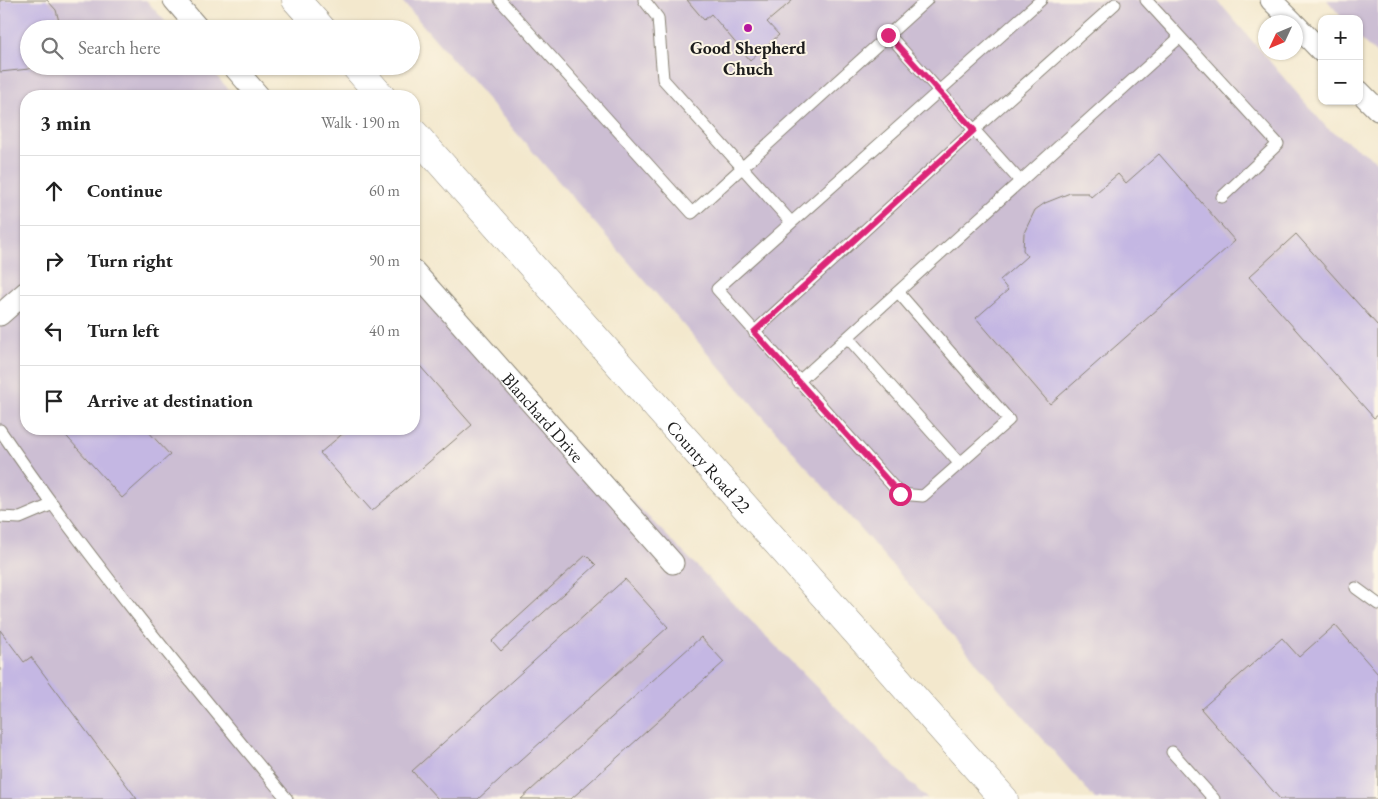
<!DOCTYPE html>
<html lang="en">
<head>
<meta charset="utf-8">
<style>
	body { margin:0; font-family:"EB Garamond",serif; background:#f2f2f2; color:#222 }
	.controls { position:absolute; right:15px; top:15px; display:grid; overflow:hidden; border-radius:10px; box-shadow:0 1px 4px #0004 }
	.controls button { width:45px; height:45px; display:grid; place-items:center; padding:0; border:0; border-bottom:1px solid #e0e0e0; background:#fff; color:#222; font:25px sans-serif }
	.compass { position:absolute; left:1258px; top:15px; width:45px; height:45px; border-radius:50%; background:#fff; box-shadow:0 1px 4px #0004; rotate:226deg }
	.stop { position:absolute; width:15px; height:15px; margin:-11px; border:4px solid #db2777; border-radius:50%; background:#fff }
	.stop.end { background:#db2777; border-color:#fff; box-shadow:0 1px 5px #0008 }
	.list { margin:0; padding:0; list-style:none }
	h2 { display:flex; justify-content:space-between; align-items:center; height:65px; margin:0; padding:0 20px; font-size:21px }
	h2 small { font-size:16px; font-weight:400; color:#767676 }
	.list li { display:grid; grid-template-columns:32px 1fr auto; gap:15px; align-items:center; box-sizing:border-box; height:70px; padding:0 20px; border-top:1px solid #e0e0e0 }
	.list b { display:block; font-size:19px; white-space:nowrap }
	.list em { font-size:16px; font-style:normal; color:#767676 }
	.icon { flex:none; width:28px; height:28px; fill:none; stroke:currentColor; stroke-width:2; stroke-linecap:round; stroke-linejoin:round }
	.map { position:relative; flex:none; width:1378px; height:799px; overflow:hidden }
	.search { position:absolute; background:#fff; box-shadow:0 1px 4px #0004; left:20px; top:20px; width:400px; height:55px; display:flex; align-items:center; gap:12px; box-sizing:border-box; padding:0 18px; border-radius:28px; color:#767676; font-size:19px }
	.panel { position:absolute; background:#fff; box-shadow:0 1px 4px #0004; left:20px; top:90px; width:400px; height:345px; border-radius:20px }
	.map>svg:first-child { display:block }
</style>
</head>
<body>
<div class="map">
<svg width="1378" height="799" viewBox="0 0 1378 799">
	<rect width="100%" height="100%" fill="#fcf5e5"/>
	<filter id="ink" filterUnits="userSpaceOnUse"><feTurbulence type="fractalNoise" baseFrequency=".02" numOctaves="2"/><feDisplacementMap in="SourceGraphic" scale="10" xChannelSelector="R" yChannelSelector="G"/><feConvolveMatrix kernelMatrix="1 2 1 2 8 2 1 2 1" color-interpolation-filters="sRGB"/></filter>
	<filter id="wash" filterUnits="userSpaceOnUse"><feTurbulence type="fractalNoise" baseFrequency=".0096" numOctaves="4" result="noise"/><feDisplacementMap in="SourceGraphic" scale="20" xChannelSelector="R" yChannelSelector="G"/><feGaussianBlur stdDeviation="1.12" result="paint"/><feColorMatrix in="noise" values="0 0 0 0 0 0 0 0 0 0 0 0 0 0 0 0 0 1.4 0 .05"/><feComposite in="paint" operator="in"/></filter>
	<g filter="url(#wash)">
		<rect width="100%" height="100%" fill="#f3e8cd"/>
		<!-- industrial -->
		<path fill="#ccbed3" d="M0,0h146l26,29h-143v37h178l28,30h-209v333h388v-149l513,519h-927z
			M401,0h816l110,128 51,34v637h-283z
			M1327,0h51v55l-19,-17v-19h-16z"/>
		<g id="blocks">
			<!-- building -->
			<path fill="#c4b7e3" d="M0,0h47l9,10 5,19h-32v37h5l-5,3 -29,3z
				M687,0h106l-26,22 12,13 -29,25 -39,-46 -7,6z
				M1159,154l76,87 -185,163 -74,-86 32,-28 -8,-10 27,-24 -4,-6 1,-17 11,-23 10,-7 25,-10h18l3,4 27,-23 8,9z
				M1296,234l82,92v89l-4,3 -125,-141z
				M420,366l52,59 -100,86 -52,-58 28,-24h66v-57z
				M60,429h86l24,26 -48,43z
				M586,555l10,10 -95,86 -9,-10z
				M625,579l43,48 -190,172h-40l-26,-28z
				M1335,625l43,49v125h-98l-79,-90 81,-71 17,19z
				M0,630l24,32 7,-5 106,142h-137z
				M701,637l23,25 -153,137h-50z"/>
		</g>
	</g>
	<g filter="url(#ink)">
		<use href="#blocks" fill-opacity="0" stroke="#888274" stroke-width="1"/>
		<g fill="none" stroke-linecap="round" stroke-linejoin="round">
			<!-- service casing -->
			<g stroke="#888274" stroke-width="13">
				<path id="service" d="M500,0l192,213 235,-213
					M644,0l14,18 5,61 128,143
					M1146,0l132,144 -56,53
					M889,35l131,146
					M898,292l111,128 -86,76 -23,-2 -183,-205 324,-289
					M754,332l220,-202 141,-126
					M848,338l112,126
					M798,382l382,-345
					M0,430c88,129 188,249 287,369
					M0,517l20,1 33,-14
					M1356,588l22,16
					M1172,752l42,47"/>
			</g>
			<!-- minor casing -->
			<g stroke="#888274" stroke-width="23">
				<g id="minor">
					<path d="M174,0l25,29"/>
					<path d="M1271,0l22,22"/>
					<path d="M1296,25l26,27"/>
					<path d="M233,66l26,30"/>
					<path d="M1359,91l19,19"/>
					<path id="s1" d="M414,271l259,292"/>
					<path d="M0,315l26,-23"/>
				</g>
			</g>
			<!-- primary casing -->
			<g stroke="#888274" stroke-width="29">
				<g id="primary">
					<path d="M296,0l26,29"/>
					<path d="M355,66l26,30"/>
					<path id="s2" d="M414,133l590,666"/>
				</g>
			</g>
			<!-- service -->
			<use href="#service" stroke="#fff" stroke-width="11"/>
			<!-- minor -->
			<use href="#minor" stroke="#fff" stroke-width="21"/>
			<!-- primary -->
			<use href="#primary" stroke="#fff" stroke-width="28"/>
		</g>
	</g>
	<g fill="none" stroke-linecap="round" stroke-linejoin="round" filter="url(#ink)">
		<!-- route -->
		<path stroke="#db2777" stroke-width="6" d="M888,35l86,95 -220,202 146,162"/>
	</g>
	<!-- markers -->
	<circle fill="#b5179e" stroke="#fcf5e5" stroke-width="2" cx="748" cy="28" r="5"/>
	<g text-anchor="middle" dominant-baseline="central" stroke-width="4" stroke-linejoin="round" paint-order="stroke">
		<!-- poi labels -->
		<g font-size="18" font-weight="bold" fill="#1c1c1c" stroke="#fcf5e5">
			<text x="748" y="47">Good Shepherd<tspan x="748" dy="21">Chuch</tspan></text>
		</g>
		<!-- street labels -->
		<g font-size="18" fill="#1c1c1c" stroke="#fcf5e5">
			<text stroke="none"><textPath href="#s1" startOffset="195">Blanchard Drive</textPath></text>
			<text stroke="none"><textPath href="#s2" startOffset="445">County Road 22</textPath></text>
		</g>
	</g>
</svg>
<div class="controls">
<button>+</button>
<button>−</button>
</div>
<svg class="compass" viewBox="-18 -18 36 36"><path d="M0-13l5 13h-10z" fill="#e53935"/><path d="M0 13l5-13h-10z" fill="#767676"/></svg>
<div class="stop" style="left:900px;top:494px"></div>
<div class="stop end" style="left:888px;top:35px"></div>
<div class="search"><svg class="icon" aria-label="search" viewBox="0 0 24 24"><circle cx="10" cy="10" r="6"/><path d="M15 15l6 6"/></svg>Search here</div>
<section class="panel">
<h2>3 min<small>Walk · 190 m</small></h2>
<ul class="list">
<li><svg class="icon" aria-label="ahead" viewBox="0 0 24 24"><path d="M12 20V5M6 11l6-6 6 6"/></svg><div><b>Continue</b></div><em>60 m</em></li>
<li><svg class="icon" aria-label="right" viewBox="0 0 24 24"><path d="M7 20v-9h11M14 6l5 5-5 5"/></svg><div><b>Turn right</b></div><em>90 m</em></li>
<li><svg class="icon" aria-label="left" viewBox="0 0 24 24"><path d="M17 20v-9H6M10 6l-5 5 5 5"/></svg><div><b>Turn left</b></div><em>40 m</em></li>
<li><svg class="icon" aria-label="arrive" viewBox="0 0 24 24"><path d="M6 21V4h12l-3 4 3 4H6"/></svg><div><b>Arrive at destination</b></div></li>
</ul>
</section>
</div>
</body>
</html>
